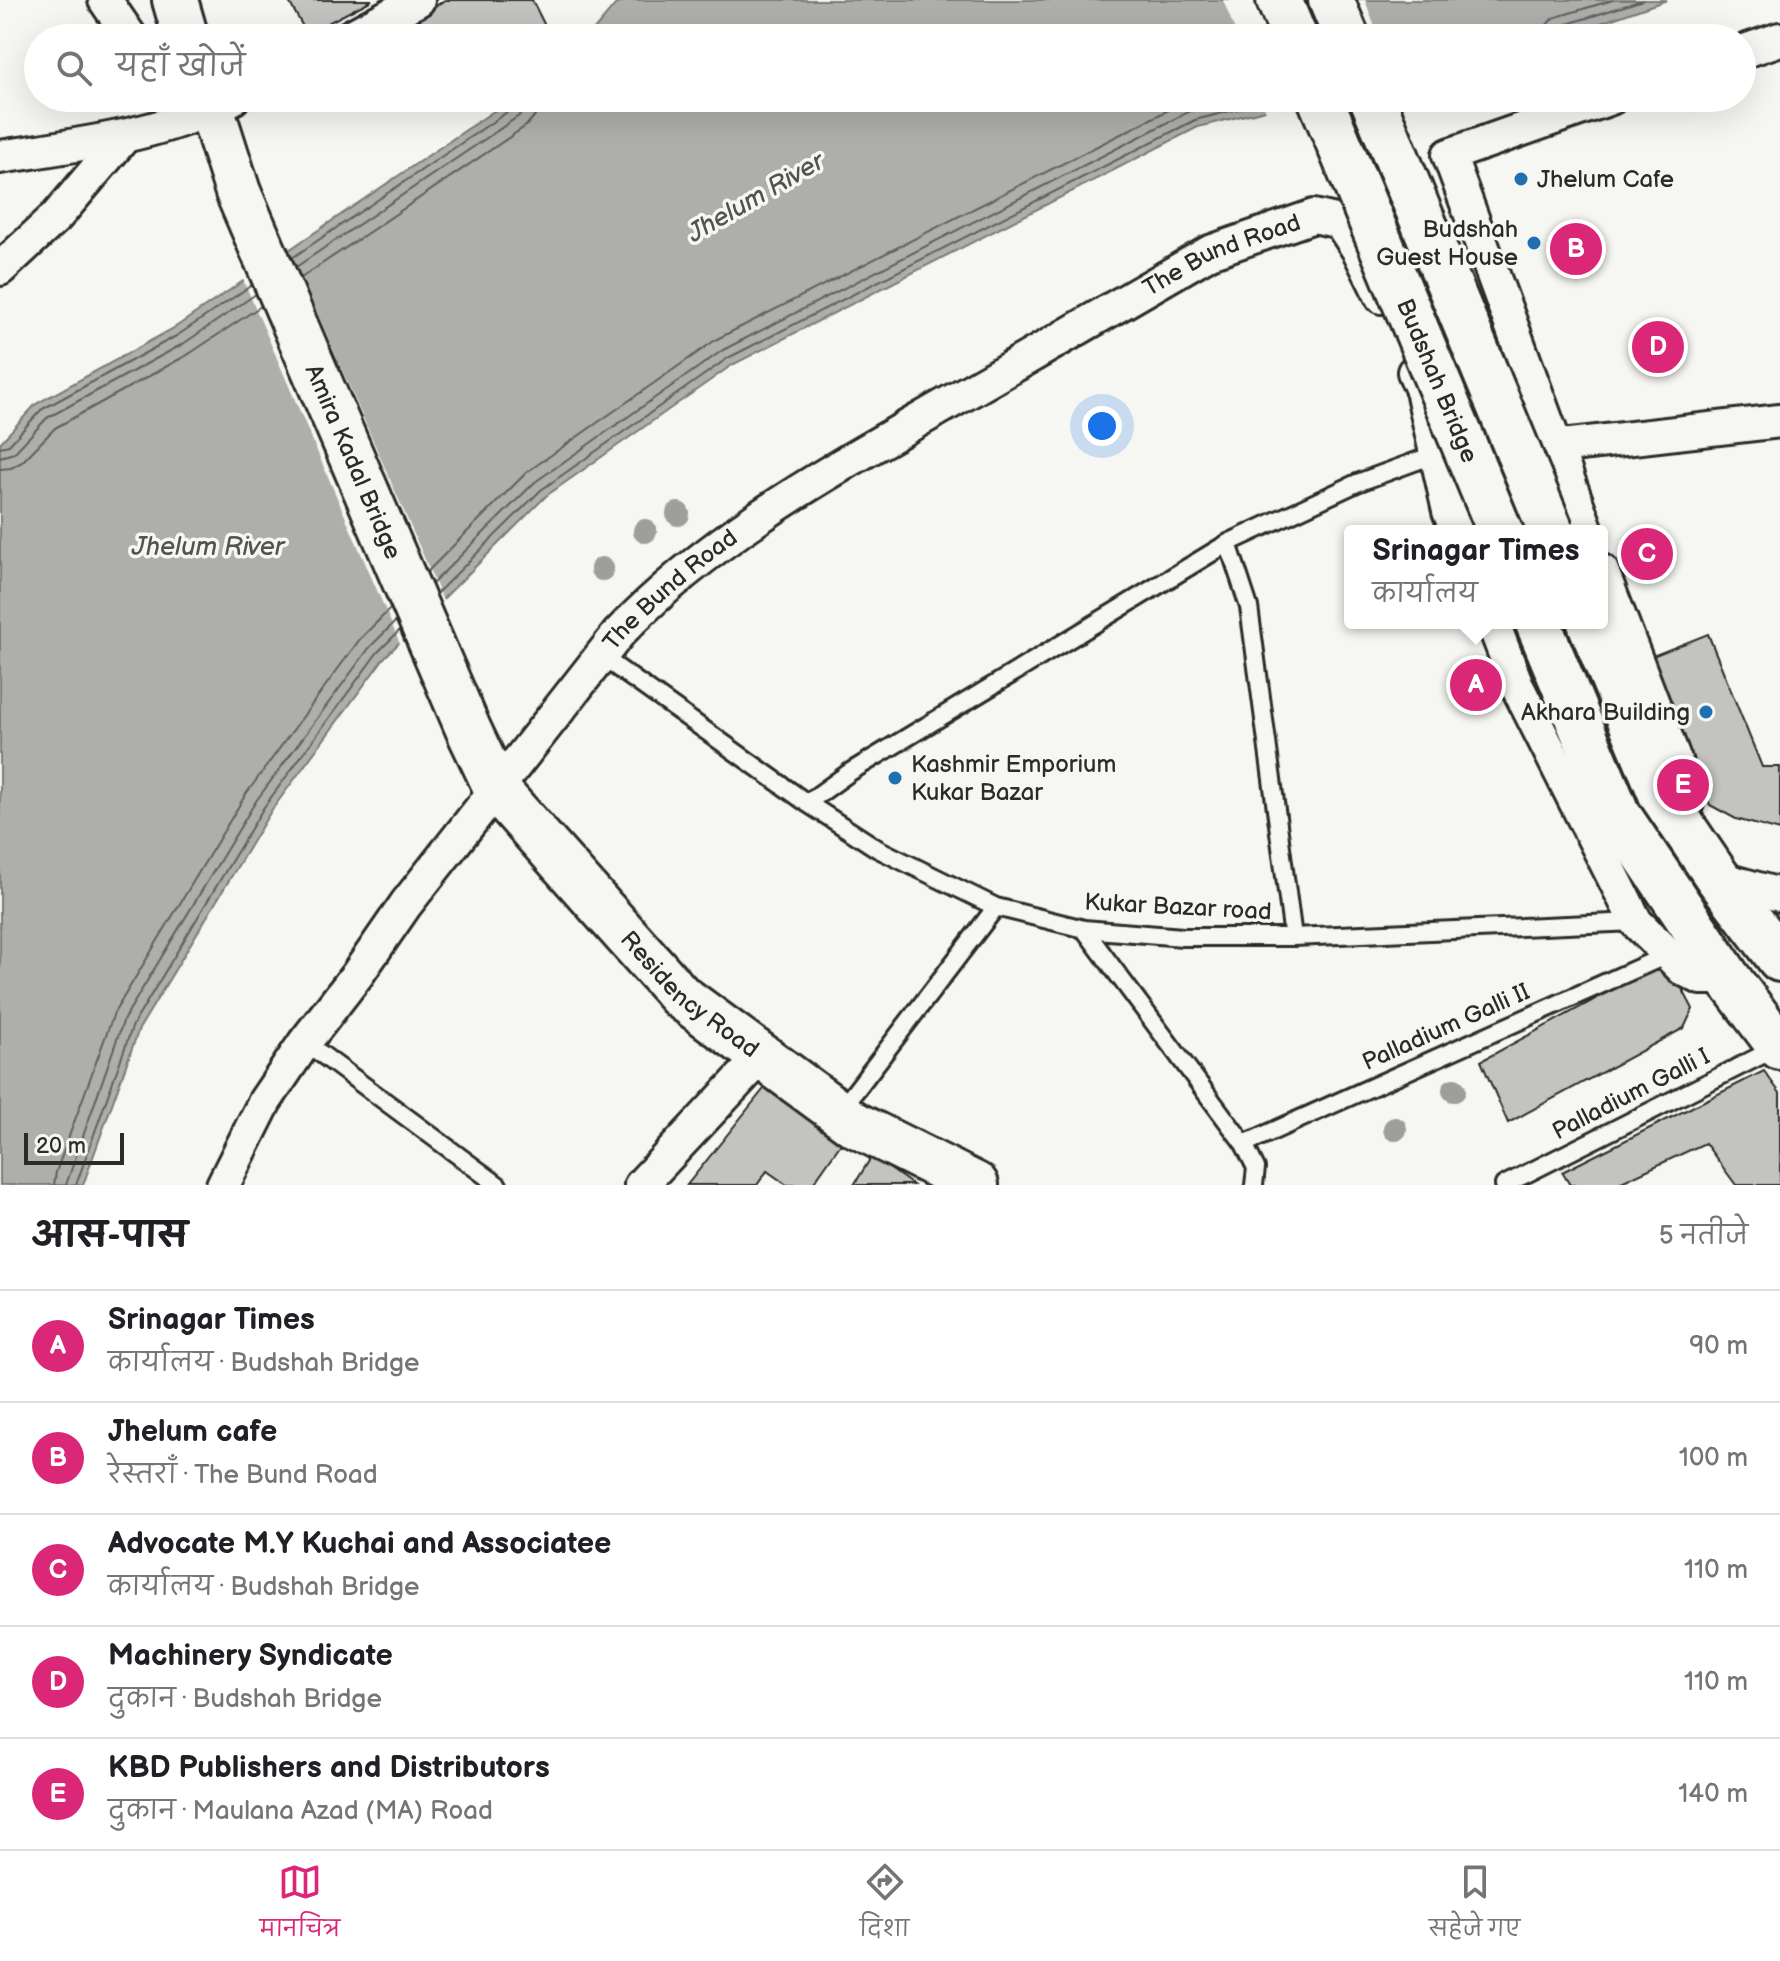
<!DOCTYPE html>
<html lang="hi">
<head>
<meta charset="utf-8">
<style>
	body { margin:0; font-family:"Balsamiq Sans","Playpen Sans Deva",sans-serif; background:#f6f6f6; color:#202124 }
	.scale { position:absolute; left:24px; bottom:20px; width:100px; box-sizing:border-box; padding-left:8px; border:4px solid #2b2b2b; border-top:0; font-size:22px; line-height:28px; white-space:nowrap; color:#2b2b2b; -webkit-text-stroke:6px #f6f6f2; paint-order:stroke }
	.you { position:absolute; left:1102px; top:426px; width:28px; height:28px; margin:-20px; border:6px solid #fff; border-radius:50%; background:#1a73e8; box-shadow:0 0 0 12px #1a73e833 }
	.badge { display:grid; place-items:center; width:52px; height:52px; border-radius:50%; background:#db2777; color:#fff; font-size:26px; font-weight:700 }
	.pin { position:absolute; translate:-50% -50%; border:4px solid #fff; box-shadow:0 2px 8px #0006 }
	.popup { position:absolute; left:1344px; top:525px; width:264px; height:104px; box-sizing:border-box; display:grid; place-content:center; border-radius:8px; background:#fff; filter:drop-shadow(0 2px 6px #0005); font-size:26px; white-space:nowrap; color:#757577 }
	.popup b { font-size:30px; color:#202124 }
	.popup::after { content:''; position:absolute; left:50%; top:100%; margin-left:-16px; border:16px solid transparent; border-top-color:#fff }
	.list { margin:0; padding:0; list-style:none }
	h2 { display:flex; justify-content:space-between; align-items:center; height:104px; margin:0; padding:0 32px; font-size:34px }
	h2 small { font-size:26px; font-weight:400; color:#757577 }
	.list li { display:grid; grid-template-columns:52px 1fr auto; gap:24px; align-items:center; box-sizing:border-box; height:112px; padding:0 32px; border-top:2px solid #e0e0e0 }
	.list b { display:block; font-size:30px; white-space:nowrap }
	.list p { margin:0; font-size:26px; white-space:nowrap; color:#757577 }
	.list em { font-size:26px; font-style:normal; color:#757577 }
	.icon { flex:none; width:44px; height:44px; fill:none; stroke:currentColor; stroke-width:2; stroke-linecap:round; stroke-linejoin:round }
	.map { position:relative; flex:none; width:1780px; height:1185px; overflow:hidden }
	.search { position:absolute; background:#fff; box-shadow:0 8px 32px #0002; left:24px; right:24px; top:24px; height:88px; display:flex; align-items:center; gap:20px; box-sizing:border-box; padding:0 28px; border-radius:44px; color:#757577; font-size:30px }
	.sheet { height:664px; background:#fff }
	nav { display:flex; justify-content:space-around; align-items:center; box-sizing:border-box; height:112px; border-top:2px solid #e0e0e0; background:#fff; font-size:22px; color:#757577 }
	nav a { display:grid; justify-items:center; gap:4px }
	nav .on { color:#db2777 }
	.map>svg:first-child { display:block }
</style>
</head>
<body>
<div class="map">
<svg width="1780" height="1185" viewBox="0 0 1780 1185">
	<rect width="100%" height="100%" fill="#f6f6f2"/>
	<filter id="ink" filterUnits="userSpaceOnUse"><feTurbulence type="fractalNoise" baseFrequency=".0125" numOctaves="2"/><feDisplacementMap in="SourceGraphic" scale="16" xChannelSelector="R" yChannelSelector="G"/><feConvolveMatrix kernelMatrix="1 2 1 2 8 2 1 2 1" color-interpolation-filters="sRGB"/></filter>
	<g filter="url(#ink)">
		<!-- water -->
		<path fill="#aeaeab" stroke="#7a7a78" stroke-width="2" d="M626,0h1041l-72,25 -48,13h-960l28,-33z
			M513,98h800l-115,29 -466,238 -186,131 -162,162 -113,153 -132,218 -56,156h-83v-742l36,-39 138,-76z"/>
		<!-- pier -->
		<path fill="#f6f6f2" d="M1223,0h142l14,38h-141z
			M1261,98h56l-3,4 -47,12z
			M288,246l156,357 -43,43 -159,-369z"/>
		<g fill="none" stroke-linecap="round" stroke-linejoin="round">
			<!-- shore -->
			<path stroke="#5f5f5e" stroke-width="2" d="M1543,38l2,-11 8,-9 60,-18
				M1553,38v-7l5,-4 85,-27
				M292,258l221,-150 4,-10
				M296,267l223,-151 6,-8 2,-10
				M301,278l225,-152 10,-12 3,-16
				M0,447l9,-2 32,-35 137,-75 74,-50
				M0,457l14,-4 33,-35 136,-74 73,-50
				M0,469l11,-1 11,-6 33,-34 134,-74 72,-48
				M427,572l100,-100 190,-133 475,-241
				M432,584l103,-102 188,-132 467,-239 50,-13
				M436,594l105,-104 187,-132 467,-238 86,-22
				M54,1185l2,-13 58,-159 132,-219 114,-155 30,-30
				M66,1185l58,-166 132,-218 114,-154 26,-26
				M76,1185l57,-160 131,-218 113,-154 23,-23"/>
		</g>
		<!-- building -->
		<path fill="#c3c3c0" stroke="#2b2b2b" stroke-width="2" d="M288,0h84l-65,34z
			M445,0h87l15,30 -12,8h-104l-13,-21z
			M1708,634l54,133h18v64l-44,-12 -26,-14 -60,-148z
			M1647,971h26l20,38 -9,19 -176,95 -27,-62z
			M1764,1071l16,22v92h-44l-31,-42 -90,42h-45l-8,-13z
			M771,1080l76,55 -35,50h-25l-20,-14 -10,14h-70z
			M872,1156l41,29h-59z"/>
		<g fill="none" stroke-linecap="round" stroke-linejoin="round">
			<!-- lane casing -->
			<g stroke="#2b2b2b" stroke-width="22">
				<path id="lane" d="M1228,543l21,64 44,330
					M601,656l206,147 71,46 118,58 88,22 99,8h110l343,-15
					M807,803l43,-31 378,-229 129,-60 79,-29
					M1084,929l160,215 12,24 -2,17
					M305,1042l193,143
					M840,1111l156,-204
					M1244,1144l423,-189
					M1504,1185l274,-138"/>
			</g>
			<!-- street casing -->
			<g stroke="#2b2b2b" stroke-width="38">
				<g id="street">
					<path d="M105,0l26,38"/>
					<path d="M348,38l70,-38"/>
					<path d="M1742,52l38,-13"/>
					<path d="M0,157c80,-13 161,-21 233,-59"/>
					<path d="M0,269l57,-53 67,-79"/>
					<path d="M1414,372l8,18 27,121 8,20"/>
					<path d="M1554,447l226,-26"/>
					<path d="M1587,531l-138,-376 162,-57"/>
					<path d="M1602,571l87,226 -9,25"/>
					<path d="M1493,623l25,65 118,234 47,47 18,9h27"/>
					<path d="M1718,878l62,17"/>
					<path id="s1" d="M223,1185l42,-84 40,-59 52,-67 49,-71 213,-271c92,-97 213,-163 328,-229 88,-50 175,-101 263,-152l104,-36 26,6 19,29 23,46"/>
					<path d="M641,1185l121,-129"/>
				</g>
			</g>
			<!-- secondary casing -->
			<g stroke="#2b2b2b" stroke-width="50">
				<g id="secondary">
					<path d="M175,0l11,38"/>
					<path id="s2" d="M208,98l30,94 231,539 28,59 183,206 174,128 122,61"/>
				</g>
			</g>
			<!-- primary casing -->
			<g stroke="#2b2b2b" stroke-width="50">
				<path id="primary" d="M1279,0l16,38
					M1331,0l16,38
					M1538,623l79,190 111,165 52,69
					M1590,623l71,171 57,84 62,81"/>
			</g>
			<!-- lane -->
			<use href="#lane" stroke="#f6f6f2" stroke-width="16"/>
			<!-- street -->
			<use href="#street" stroke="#f6f6f2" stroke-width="32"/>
			<!-- secondary -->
			<use href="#secondary" stroke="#f6f6f2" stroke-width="44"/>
			<!-- primary -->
			<use href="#primary" stroke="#f6f6f2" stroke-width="44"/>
			<!-- primary-bridge casing -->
			<g stroke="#2b2b2b" stroke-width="50" stroke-linecap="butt">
				<g id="primary-bridge">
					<path id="s3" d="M1320,98l180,433"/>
					<path d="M1372,98l179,433"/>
				</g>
			</g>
			<!-- primary-bridge -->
			<use href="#primary-bridge" stroke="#f6f6f2" stroke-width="44"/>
		</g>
		<!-- trees -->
		<g fill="#9e9e9c">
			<circle cx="678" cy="514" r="12"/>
			<circle cx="645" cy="531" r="12"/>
			<circle cx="602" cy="569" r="12"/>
			<circle cx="1454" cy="1090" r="12"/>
			<circle cx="1395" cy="1129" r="12"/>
		</g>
	</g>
	<!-- markers -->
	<g fill="#1f6fb2" stroke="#f6f6f2" stroke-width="3">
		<circle cx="1521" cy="179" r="8"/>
		<circle cx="1534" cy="243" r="8"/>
		<circle cx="1706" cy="712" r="8"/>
		<circle cx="895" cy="778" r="8"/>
	</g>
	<g text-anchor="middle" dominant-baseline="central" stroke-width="7" stroke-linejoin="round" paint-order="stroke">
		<!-- poi labels -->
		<g font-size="24" fill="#2b2b2b" stroke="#f6f6f2" text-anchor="start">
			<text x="1537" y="179">Jhelum Cafe</text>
			<text x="1518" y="229" text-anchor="end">Budshah<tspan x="1518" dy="28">Guest House</tspan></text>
			<text x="1690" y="712" text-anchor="end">Akhara Building</text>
			<text x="911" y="764">Kashmir Emporium<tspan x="911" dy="28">Kukar Bazar</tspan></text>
		</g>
		<!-- street labels -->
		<g font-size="24" fill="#2b2b2b" stroke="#f6f6f2">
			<text stroke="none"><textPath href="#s1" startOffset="1396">The Bund Road</textPath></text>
			<text stroke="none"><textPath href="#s3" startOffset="306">Budshah Bridge</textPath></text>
			<text stroke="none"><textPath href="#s2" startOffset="392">Amira Kadal Bridge</textPath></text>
			<text stroke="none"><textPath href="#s1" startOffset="748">The Bund Road</textPath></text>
			<text transform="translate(1178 907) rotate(3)">Kukar Bazar road</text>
			<text stroke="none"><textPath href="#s2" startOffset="1032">Residency Road</textPath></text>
			<text transform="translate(1446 1027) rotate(-24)">Palladium Galli II</text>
			<text transform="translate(1631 1094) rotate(-27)">Palladium Galli I</text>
		</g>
		<!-- water labels -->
		<g font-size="26" font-style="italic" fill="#525251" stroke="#f6f6f2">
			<text transform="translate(756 198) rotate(-30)">Jhelum River</text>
			<text x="208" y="547">Jhelum River</text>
		</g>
	</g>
</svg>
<div class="scale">20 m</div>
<div class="you"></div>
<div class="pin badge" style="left:1476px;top:685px">A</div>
<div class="popup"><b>Srinagar Times</b>कार्यालय</div>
<div class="pin badge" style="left:1576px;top:249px">B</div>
<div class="pin badge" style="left:1647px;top:554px">C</div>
<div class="pin badge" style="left:1658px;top:347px">D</div>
<div class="pin badge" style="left:1683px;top:785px">E</div>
<div class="search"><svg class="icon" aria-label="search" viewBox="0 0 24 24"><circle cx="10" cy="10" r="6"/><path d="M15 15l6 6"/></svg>यहाँ खोजें</div>
</div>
<section class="sheet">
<h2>आस-पास<small>5 नतीजे</small></h2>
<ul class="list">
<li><span class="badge">A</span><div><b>Srinagar Times</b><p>कार्यालय · Budshah Bridge</p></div><em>90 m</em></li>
<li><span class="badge">B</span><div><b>Jhelum cafe</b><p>रेस्तराँ · The Bund Road</p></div><em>100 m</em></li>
<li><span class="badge">C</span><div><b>Advocate M.Y Kuchai and Associatee</b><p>कार्यालय · Budshah Bridge</p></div><em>110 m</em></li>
<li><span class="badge">D</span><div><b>Machinery Syndicate</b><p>दुकान · Budshah Bridge</p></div><em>110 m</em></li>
<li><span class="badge">E</span><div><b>KBD Publishers and Distributors</b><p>दुकान · Maulana Azad (MA) Road</p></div><em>140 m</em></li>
</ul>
</section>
<nav>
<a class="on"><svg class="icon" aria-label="map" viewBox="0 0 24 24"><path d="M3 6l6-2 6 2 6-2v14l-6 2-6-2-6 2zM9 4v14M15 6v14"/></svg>मानचित्र</a>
<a><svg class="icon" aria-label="directions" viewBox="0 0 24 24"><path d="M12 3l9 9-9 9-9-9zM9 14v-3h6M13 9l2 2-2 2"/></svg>दिशा</a>
<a><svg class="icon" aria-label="saved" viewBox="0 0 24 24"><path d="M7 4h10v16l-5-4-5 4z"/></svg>सहेजे गए</a>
</nav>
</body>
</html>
